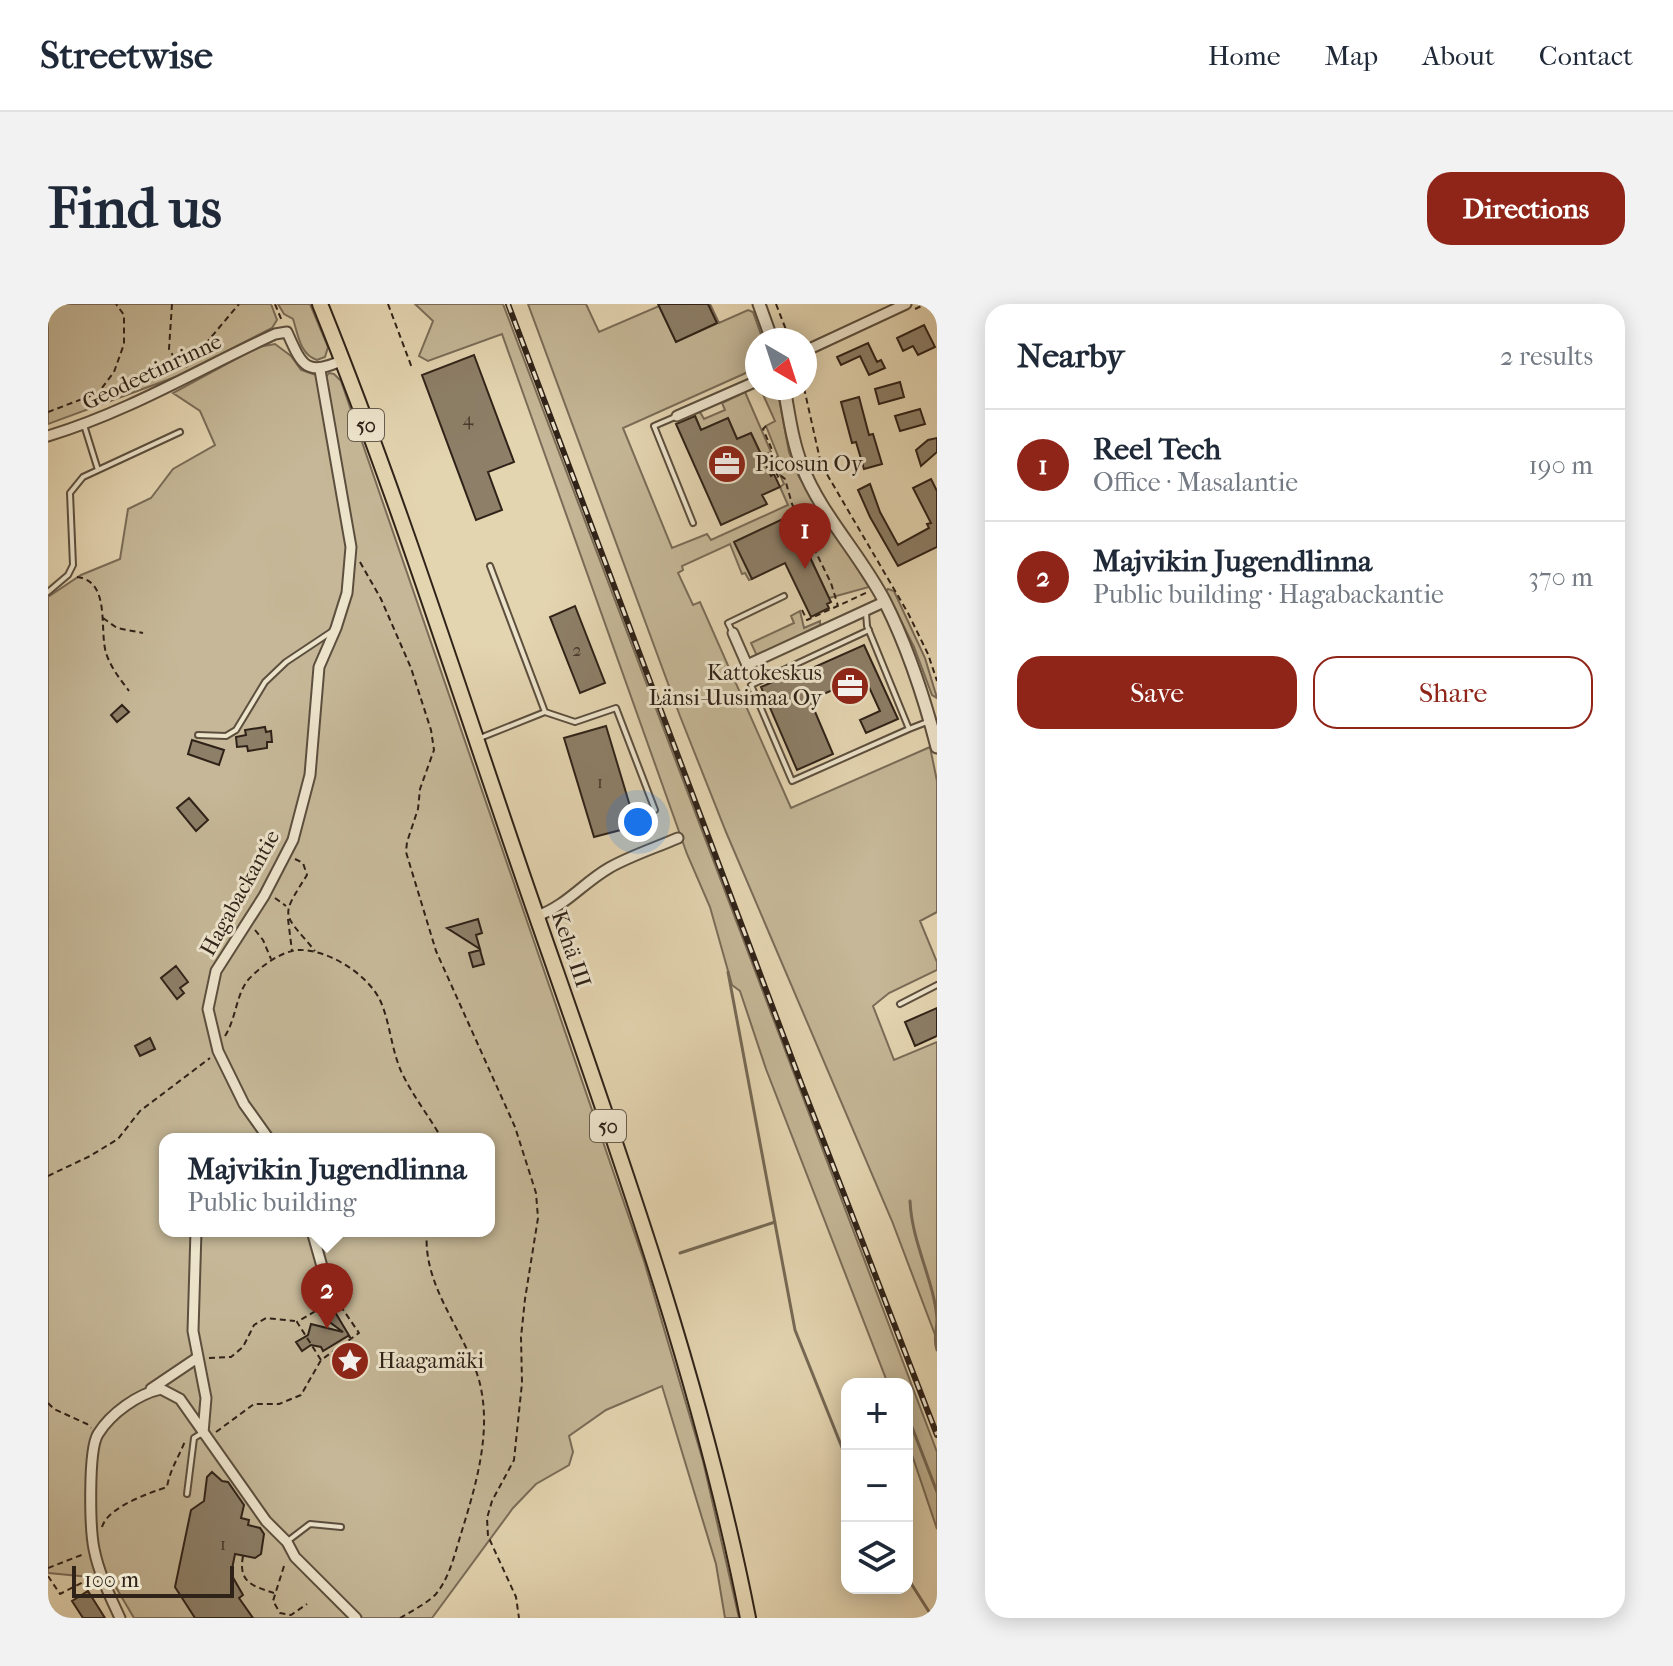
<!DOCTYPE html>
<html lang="en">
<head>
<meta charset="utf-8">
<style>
	body { margin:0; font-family:"IM FELL French Canon",serif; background:#f2f2f3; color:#1f2937 }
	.controls { position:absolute; right:24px; bottom:24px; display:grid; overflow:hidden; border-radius:16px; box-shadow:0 4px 20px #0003 }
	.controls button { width:72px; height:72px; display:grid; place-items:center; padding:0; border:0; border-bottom:2px solid #e0e1e3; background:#fff; color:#1f2937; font:40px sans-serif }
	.compass { position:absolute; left:697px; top:24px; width:72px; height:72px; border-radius:50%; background:#fff; box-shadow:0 4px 20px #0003; rotate:141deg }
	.scale { position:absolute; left:24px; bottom:20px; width:162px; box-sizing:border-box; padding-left:8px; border:4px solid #2f2218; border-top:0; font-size:22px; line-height:28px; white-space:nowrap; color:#2f2218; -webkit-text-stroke:6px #ede4cc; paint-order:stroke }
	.you { position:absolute; left:590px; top:518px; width:28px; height:28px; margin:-20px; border:6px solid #fff; border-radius:50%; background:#1a73e8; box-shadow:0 0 0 12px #1a73e833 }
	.badge { display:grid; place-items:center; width:52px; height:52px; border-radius:50%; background:#8f2418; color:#fff; font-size:26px; font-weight:700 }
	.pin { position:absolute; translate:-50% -66px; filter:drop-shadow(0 2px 4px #0008) }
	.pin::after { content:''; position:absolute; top:42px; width:28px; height:24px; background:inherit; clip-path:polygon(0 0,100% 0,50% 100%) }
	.popup { position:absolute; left:111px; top:829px; width:336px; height:104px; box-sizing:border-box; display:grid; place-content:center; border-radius:16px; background:#fff; filter:drop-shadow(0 2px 6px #0005); font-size:26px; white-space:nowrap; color:#747a83 }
	.popup b { font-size:30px; color:#1f2937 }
	.popup::after { content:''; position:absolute; left:50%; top:100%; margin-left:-16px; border:16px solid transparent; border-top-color:#fff }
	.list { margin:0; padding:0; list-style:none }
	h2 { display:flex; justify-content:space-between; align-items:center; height:104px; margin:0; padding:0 32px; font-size:34px }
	h2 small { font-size:26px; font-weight:400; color:#747a83 }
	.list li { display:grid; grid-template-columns:52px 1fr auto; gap:24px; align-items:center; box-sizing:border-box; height:112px; padding:0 32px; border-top:2px solid #e0e1e3 }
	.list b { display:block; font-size:30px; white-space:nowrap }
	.list p { margin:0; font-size:26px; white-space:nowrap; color:#747a83 }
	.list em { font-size:26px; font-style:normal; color:#747a83 }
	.actions { display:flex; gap:16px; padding:24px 32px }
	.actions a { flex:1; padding:18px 0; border:2px solid #8f2418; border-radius:24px; text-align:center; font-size:28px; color:#8f2418 }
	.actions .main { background:#8f2418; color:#fff }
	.icon { flex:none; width:44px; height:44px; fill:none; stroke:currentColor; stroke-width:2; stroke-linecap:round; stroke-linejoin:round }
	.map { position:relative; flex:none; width:889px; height:1314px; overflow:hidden; border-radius:24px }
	header { display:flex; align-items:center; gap:48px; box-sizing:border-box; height:112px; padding:0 40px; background:#fff; border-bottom:2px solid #e0e1e3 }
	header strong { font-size:38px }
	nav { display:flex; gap:44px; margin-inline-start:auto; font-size:28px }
	.intro { display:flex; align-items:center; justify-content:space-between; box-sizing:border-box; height:192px; padding:0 48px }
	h1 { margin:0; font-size:56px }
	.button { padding:20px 36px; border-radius:24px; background:#8f2418; color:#fff; font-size:28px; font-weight:700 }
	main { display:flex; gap:48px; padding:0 48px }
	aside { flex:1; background:#fff; border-radius:24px; box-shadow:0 4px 20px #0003 }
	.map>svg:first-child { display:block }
</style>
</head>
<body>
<header>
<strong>Streetwise</strong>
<nav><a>Home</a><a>Map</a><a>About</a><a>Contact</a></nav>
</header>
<div class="intro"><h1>Find us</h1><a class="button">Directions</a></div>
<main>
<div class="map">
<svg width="889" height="1314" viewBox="0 0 889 1314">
	<rect width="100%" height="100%" fill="#e4d5b1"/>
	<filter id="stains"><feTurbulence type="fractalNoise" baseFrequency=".0025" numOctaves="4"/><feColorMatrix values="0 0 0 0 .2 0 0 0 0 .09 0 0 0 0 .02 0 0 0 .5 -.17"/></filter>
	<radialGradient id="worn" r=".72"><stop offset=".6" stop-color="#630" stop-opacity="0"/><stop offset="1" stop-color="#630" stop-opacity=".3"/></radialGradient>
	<!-- green -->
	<path fill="#c5b797" stroke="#7a6c58" stroke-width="2" fill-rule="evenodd" d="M0,0h223l6,16 -5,8 -94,48 -130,48z
		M230,0h32l18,43 -3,10 -8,3c-17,-5 -19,-26 -24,-41l-9,-5z
		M367,0h88l434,1148v77l-30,-89v-56h-19l-122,-315 -26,-78 -8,-6 -22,-78 -23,-53 -185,-520 -74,27 -9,-5 14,-35z
		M480,0h58l13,28 60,-26 17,36 40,-18 -8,-20h2l9,19 29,-13 5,2 10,28h-6v28l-134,60 49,120 35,-14 4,6 77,-35 -8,-18 4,-3 -11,-25 5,-3 -12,-30 9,-5 -14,-31 16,-2 12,64 10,25 70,110 -40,11 -22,-47 -6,2 -16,-35 -50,24 17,37 -3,1 -4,-7 -3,1 -12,-30 -48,22 1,4 -5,3 15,32 7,-3 91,206 139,-61 7,34v131l-17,9 17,41v8l-48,23 -16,13 21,54 43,-18v298l-45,-119 -166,-389 -46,-116z
		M227,40l16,12 10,14 24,8 4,-5 5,1 7,7 303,880 59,200 36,157h-14l-9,-54 -54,-178 -56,24 -37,26 4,16 -4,13 -33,19 -23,24 -81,110h-298l-23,-39 -63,-6v-976l33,-22 39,-16 8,-50 23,-11 22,-29 42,-24 -15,-34 -27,-18 85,-46zM117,835h324v92h-324z
		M697,88l26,60 -9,4 -11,-23 -14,6 -9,-21 -27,12 -7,-16 6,-2 4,7 21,-9 -3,-7z
		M840,285l6,2 31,67 12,40 -5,-3 -18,-48 -28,-56z
		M752,307l4,17 16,-7v4l-63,31 -6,-13 43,-20 -3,-7z"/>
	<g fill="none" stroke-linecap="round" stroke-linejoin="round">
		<!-- stream -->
		<path stroke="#766955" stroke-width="3" d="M680,668l67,358 52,130
			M862,897c2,43 24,79 27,118 0,12 -4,20 0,31
			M632,949l95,-31
			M859,1110l30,78
			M859,1273l26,41"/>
	</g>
	<!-- building -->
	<path fill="#8d7f68" stroke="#2f2218" stroke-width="2" d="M610,0h50l9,19 -41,19z
		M876,21l11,22 -17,8 -5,-9 -10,5 -6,-13z
		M820,39l9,19 4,-2 4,8 -16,7 -9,-19 -19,9 -4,-8z
		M426,51l40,107 -26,10 14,38 -26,10 -54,-145z
		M852,78l4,15 -25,7 -4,-15z
		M811,93l10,38 4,-1 9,30 -18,5 -8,-27 -4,1 -11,-41z
		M872,105l5,15 -25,7 -5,-15z
		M647,112l6,14 27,-12 9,21 14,-6 20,43 3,-2 6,13 -18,8 5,9 -46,21 -45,-101z
		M889,134v14l-16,14 -5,-16 12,-10z
		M883,175l6,12v56l-39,19 -28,-49 -12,-27 12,-6 10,28 18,33 31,-17 -2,-4 4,-1 -18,-35z
		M737,214l16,35 6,-2 24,51 -4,2 2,4 -18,9 -26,-54 -33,16 -18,-37z
		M527,302l30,77 -25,10 -30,-76z
		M816,341l34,74 -32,14 -6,-13 20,-9 -16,-35 -54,24 23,54 -36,16 -36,-83 36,-16 2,3z
		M74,401l7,7 -12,10 -6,-7z
		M558,422l30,100 -42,11 -30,-99z
		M217,423l1,5 5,-1 1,11h-5v6l-19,3 -1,-5 -10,1 -1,-10 10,-2 -1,-5z
		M144,436l32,10 -5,15 -31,-11z
		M141,494l19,22 -12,11 -19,-23z
		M430,615l4,14 -6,2 4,14 -33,-21z
		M432,646l4,14 -11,3 -4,-14z
		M128,662l12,16 -8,6 4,5 -7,6 -16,-21z
		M889,704v28l-22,10 -10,-24z
		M102,734l5,11 -15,7 -5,-10z
		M284,1003l18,30 -2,-1 -25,15 -2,-4 -10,-2 -9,6 -6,-9 12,-7 3,-11 32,8 -23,-17z
		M164,1168l10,9 6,1 16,23 -3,13 8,2 -1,5 12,3 4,6 -3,20 -6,4 -20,-4 -4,20 12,21 -4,3 14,20h-58l-20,-31 16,-77 13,-9 3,-24z
		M40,1287l17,27h-22l-11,-17z"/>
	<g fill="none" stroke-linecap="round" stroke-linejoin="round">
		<!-- service casing -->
		<g stroke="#5c4f3e" stroke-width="8">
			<path id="service" d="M888,0l1,1
				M627,113l-21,9 39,97
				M36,121l14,45
				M442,262l55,146
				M0,288l20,-17 5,-10 -3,-72 13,-16 97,-45
				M818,309l1,13 42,103 18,-7
				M821,326l-118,55 41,96 117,-52
				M685,329l-5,-10 56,-27
				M497,408l30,10 41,-14 39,102
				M150,431l28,1 10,-6 29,-48 21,-20 45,-30
				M432,434l65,-26
				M852,700l37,-19
				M139,1190l7,-56 8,-5
				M241,1236l21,-16 31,3"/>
		</g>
		<!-- minor casing -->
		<g stroke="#5c4f3e" stroke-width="13">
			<path id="minor" d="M757,47l101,-47
				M629,112l80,-35
				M0,132c80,-24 151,-67 227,-102l12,-2c15,34 19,45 56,28
				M685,329l14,32 137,-63
				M489,612c29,-10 46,-33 72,-48 21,-12 46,-20 69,-30
				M221,835l-25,-35 -26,-53 -10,-42 8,-38 48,-75 29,-56 17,-65 9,-108 17,-39 11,-35 4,-46 -31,-177
				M148,927l-3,100 13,67 -3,35
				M264,927l13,46 11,22
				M103,1085l46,-31
				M72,1314c-10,-22 -21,-44 -26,-69 -4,-20 -6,-99 4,-115 13,-21 40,-40 63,-45l19,10 86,122 21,21 8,15 61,61"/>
		</g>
		<!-- tertiary casing -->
		<g stroke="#5c4f3e" stroke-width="15">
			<path id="tertiary" d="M711,0l13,36
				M736,84c5,26 8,53 18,78 19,49 59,89 83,136 23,46 39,95 52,145"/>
		</g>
		<!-- trunk casing -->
		<g stroke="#2f2218" stroke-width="18">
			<path id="trunk" d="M272,0c79,195 142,397 211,596 82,236 169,473 217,718"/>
		</g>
		<!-- path -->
		<path stroke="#2f2218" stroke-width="2" stroke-dasharray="6 4" stroke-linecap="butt" d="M124,0l-3,45 11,18
			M227,0l7,17
			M340,0l24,64
			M728,0l14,36
			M867,5l11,-5
			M138,63l53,-63
			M756,84l17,76 87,149 20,41 9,27
			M0,108l50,-19 16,-21 10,-28v-29l-8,-11
			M718,122l-3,3 10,23 -5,3 7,16 10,8 7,25 39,79 7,23
			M728,168l3,7
			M312,258l21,37 30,69 20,62 3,20 -14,39 -2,20 -11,33 -1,10 30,99 79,176 21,66 2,25 -13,81 -4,38 1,46 -8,77 -22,41 -5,17 1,18 28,61 3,21
			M29,273c34,4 22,52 29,76 5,15 14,26 23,38
			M754,306l5,10 61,-28
			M55,314l14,10 26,5
			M247,555l8,4 4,12c-28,44 -24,37 8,76
			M227,594l11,8
			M240,615l4,32
			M207,626l8,10 8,19
			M177,732c11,-17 11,-41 23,-56 12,-13 34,-30 52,-30 29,0 67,24 80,50 10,22 11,48 21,71 11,24 28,45 41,68
			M0,872l42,-20 28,-17 22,-28 70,-53
			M161,1054l22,-1 12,-10 11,-22 12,-7 29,3
			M273,1056l-24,-38 32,-19
			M0,1099l6,6 33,15 4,4
			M168,1128l38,-28h25l22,-9 20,-35 38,-27 -17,-25
			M54,1223c6,-20 47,-34 65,-40 3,-18 12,-30 18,-46
			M195,1252c-5,26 9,30 31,37
			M236,1262l-11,35 7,12 11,2 16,-11
			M0,1264l36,-14
			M0,1272l12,18 33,-17
			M352,1314c12,-7 26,-14 36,-24 13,-16 18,-37 24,-57 15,-49 33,-105 19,-157 -15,-51 -57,-94 -52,-149"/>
		<!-- service -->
		<use href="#service" stroke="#ede4cc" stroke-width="4"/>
		<!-- minor -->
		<use href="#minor" stroke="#ede4cc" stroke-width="9"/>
		<!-- tertiary -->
		<use href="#tertiary" stroke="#ede4cc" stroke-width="11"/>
		<!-- trunk -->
		<use href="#trunk" stroke="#e4d5b1" stroke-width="14"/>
		<!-- rail casing -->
		<g stroke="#2f2218" stroke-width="6">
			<path id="rail" d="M460,0l293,779 136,352"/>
		</g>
		<!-- rail -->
		<use href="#rail" stroke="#ede4cc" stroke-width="3" stroke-dasharray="9" stroke-linecap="butt"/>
	</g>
	<!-- icons -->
	<defs>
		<g id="office-disc" transform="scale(2)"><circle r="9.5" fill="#8f2418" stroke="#ede4cc"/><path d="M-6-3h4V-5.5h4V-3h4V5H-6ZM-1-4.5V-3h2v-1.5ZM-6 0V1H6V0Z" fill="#fff"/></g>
		<g id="sight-disc" transform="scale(2)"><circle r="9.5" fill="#8f2418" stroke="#ede4cc"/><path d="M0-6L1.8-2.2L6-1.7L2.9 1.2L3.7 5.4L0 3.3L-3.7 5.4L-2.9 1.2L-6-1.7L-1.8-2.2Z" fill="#fff"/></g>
	</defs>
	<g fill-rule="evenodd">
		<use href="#office-disc" x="679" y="160"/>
		<use href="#office-disc" x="802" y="382"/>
		<use href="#sight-disc" x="302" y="1057"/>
	</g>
	<g text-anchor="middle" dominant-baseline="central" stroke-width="6" stroke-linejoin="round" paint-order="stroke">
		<!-- number labels -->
		<g font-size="18" fill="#46392c">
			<text x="420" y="115">4</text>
			<text x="529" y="346">2</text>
			<text x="552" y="478">1</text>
			<text x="175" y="1240">1</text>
		</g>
		<!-- shield labels -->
		<g fill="#ede4cc" stroke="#685c4e" stroke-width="2">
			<rect x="300" y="105" width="36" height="32" rx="6"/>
			<rect x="542" y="806" width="36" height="32" rx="6"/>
		</g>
		<g font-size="20" font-weight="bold" fill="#2f2218">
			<text x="318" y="121">50</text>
			<text x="560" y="822">50</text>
		</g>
		<!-- street labels -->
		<g font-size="22" fill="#2f2218" stroke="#ede4cc">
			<text transform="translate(104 68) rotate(-25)">Geodeetinrinne</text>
			<text transform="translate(192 589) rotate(-61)">Hagabackantie</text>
			<text transform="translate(523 645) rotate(71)">Kehä III</text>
		</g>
		<!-- poi labels -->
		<g font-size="22" fill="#2f2218" stroke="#ede4cc" text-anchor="start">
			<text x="707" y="160">Picosun Oy</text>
			<text x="774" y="369" text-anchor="end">Kattokeskus<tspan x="774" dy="25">Länsi-Uusimaa Oy</tspan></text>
			<text x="330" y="1057">Haagamäki</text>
		</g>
	</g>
	<rect width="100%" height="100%" filter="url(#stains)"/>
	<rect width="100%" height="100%" fill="url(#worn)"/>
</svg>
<div class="controls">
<button>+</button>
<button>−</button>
<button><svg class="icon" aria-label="layers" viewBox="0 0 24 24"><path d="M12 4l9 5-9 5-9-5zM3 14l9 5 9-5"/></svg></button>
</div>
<svg class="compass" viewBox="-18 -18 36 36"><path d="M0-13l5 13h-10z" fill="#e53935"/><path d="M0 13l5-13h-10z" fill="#747a83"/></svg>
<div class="scale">100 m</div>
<div class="you"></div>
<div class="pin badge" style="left:757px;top:265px">1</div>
<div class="pin badge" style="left:279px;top:1025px">2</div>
<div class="popup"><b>Majvikin Jugendlinna</b>Public building</div>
</div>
<aside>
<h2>Nearby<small>2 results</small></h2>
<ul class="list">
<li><span class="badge">1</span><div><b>Reel Tech</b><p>Office · Masalantie</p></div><em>190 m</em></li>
<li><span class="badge">2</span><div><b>Majvikin Jugendlinna</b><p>Public building · Hagabackantie</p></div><em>370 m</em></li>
</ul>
<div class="actions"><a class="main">Save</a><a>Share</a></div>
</aside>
</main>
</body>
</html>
